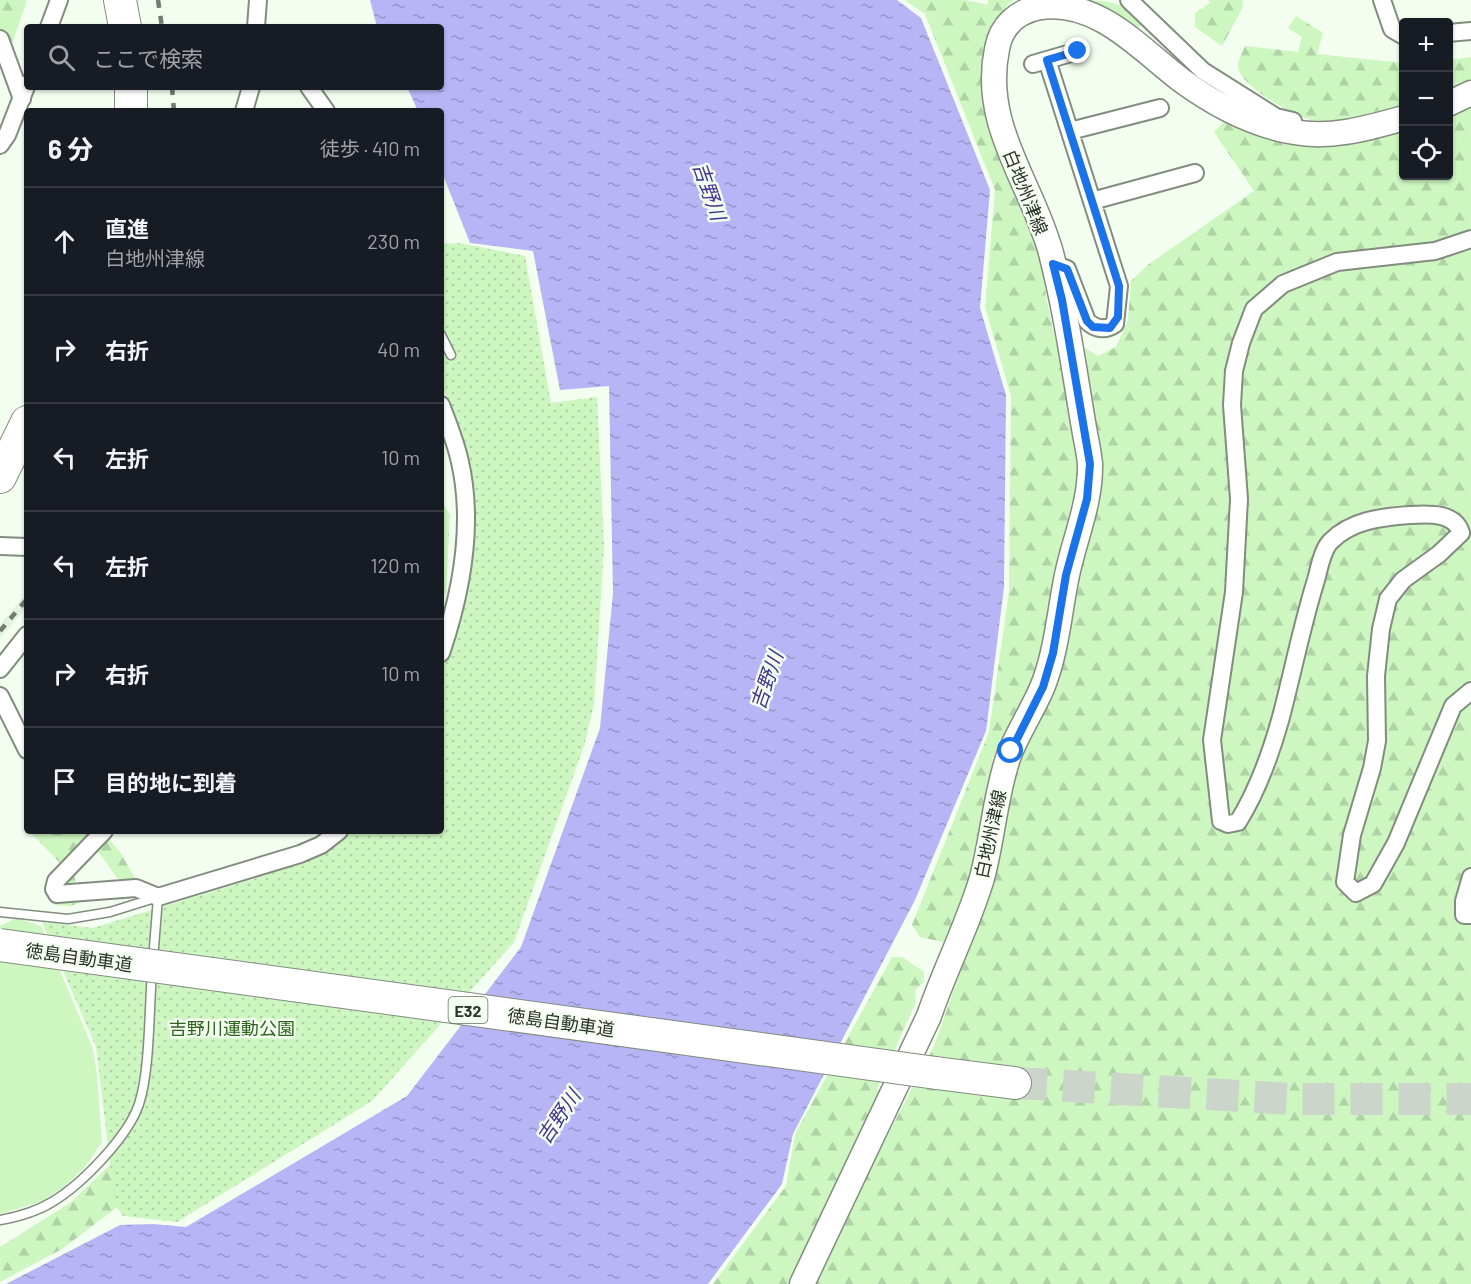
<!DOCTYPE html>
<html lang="ja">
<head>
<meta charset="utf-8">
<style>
	body { margin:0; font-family:Barlow,"Noto Sans JP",sans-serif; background:#242831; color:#f1f3f6 }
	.controls { position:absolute; right:18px; top:18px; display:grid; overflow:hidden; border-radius:6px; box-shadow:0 2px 4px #0004 }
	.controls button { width:54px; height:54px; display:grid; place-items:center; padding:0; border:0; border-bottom:2px solid #363941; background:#171b24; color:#f1f3f6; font:30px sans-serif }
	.stop { position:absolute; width:18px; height:18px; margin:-14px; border:4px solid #1a73e8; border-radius:50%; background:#fff }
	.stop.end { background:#1a73e8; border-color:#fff; box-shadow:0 2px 6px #0008 }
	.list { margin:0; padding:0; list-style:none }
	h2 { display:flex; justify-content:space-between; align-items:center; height:78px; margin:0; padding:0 24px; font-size:26px }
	h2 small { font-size:20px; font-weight:400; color:#9ea1a6 }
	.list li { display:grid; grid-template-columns:39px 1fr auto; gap:18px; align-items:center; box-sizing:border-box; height:108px; padding:0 24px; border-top:2px solid #363941 }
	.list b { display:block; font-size:22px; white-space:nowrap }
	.list p { margin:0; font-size:20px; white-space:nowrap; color:#9ea1a6 }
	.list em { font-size:20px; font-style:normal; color:#9ea1a6 }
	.icon { flex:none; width:33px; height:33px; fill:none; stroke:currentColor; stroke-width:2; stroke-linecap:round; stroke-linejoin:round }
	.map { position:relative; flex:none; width:1471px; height:1284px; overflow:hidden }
	.search { position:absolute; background:#171b24; box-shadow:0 2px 4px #0004; left:24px; top:24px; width:420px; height:66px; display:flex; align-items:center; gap:15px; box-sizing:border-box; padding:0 21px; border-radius:6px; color:#9ea1a6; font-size:22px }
	.panel { position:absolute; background:#171b24; box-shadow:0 2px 4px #0004; left:24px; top:108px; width:420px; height:726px; border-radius:6px }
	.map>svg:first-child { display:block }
</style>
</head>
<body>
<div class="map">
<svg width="1471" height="1284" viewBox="0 0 1471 1284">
	<defs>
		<pattern id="forest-firs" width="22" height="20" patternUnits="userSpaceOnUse" patternTransform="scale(1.5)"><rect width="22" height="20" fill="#cdf6c1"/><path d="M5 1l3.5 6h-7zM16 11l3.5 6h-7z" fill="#b0d3a6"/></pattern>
		<pattern id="park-dots" width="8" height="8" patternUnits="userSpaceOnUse" patternTransform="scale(1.5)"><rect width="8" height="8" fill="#cdf6c1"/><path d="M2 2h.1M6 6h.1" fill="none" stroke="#b0d3a6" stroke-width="1.8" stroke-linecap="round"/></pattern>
		<pattern id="water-ripples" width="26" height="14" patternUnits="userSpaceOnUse" patternTransform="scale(1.5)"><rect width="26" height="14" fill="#b8b5f7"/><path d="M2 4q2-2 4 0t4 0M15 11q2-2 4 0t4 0" fill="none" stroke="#9694c8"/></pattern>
	</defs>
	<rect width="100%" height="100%" fill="#f3fef0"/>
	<!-- built -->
	<path fill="#e4f4e0" d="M27,592v15l-27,31v-13z"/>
	<!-- grass -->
	<path fill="#cdf6c1" d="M17,918l24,8 52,123 4,26 5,67 -17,25 -21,20 -24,15 -40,12v-288z"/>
	<!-- forest -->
	<path fill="url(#forest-firs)" d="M0,0h27l-16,47 -11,7z
		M905,0h60l23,5v-5h26l-7,5 -22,40 -2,39 60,179 3,34 37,170 -45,209 -45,81 -18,116 -28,70 -27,-6 -8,-12 77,-193 20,-140 2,-196 -26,-89 10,-117 -70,-176z
		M1074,0c26,0 53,0 68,22l-2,5 -7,1 -21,-17z
		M1208,0h34l1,7 -21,39 -27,-19v-14l15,-10z
		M1296,16l27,17 -6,21 86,9v42c-25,5 -67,20 -91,15 -18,-4 -72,-34 -74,-53 -1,-6 5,-15 7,-21l53,6 4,-15 -14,-9z
		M1471,57v1227h-661l124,-238 59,-167 21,-120 63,-192 5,-221 16,10 18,-9 12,-27 3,-39 18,-17 105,-73 -40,-59 10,-10 132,16 47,-14 1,52h44l1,-116z
		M443,503l7,12 -4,79 -5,1v-91z
		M29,831h73l18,21 15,26 -6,4 -12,-4 -16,-23 -20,-14 -8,30 8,31 -10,4 -17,-1 -7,-27 14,-14z
		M892,957h10l22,15v10l-9,8 1,12 -39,87 6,4 -88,191h-82l73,-98 9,-52z
		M135,1141l31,29 -104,79 -62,33v-35l70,-44z"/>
	<!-- park -->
	<path fill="url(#park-dots)" d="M459,243l66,13 26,147 46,-6 7,151 -10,157 -10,41 -70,196 -142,159 -195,121 -54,-6 -8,-11 -19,-158 -54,-125 51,6 174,-53 36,-17 43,-27h95v-161l17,-53 17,-95 -2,-39 -7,-37 -25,-63v-139z"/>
	<!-- water -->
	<path fill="url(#water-ripples)" d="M370,0h527l24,18 69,172 -10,118 26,87 -2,192 -18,144 -71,169 -122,234 -11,50 -74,100h-702l114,-59 33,-1 33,3 221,-131 114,-149 79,-219 13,-135 -4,-207 -49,4 -27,-139 -63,-8 -29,-73v-59h-23l-11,-24h34v-60h-64z"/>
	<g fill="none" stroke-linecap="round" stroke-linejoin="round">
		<!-- highway-tunnel -->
		<path stroke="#ccd5c9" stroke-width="32" stroke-dasharray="32 16" stroke-linecap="butt" d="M1015,1083l278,16h178"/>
		<!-- lane casing -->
		<g stroke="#828c7f" stroke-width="11">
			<path id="lane" d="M441,335l10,20
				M0,912l68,7 42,-7 48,-15 -5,63
				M0,1220c17,-3 36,-8 52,-18 29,-17 76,-65 87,-98 11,-33 10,-94 13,-132"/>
		</g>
		<!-- street casing -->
		<g stroke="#828c7f" stroke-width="20">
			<path id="street" d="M1129,0l74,71 73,46 17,4
				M1382,0l10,29 12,7
				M49,27l10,-27
				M256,27l2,-27
				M1448,33l23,-2
				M0,39l22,60
				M1047,60l72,226 -4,38c-10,7 -20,5 -28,-3l-20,-52 -14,-5
				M1033,64l45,-13
				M309,87l17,24
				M244,111l7,-24
				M1070,131l90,-23
				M0,145l7,-10 20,-51
				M1092,201l103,-28
				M1471,239l-36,12 -98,11 -54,22 -29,25 -13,34 -7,28 -2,34 7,94 -5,93 -22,148 9,81 7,3 10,-2c20,-32 33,-69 43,-105 12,-46 21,-92 35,-137 3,-11 6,-29 14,-38 21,-22 52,-25 80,-27 18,-1 45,-3 51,18l-22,21 -36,26 -15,19 -7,30 -5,47 1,65 -5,27 -20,67 -7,47 11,11 17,-9 23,-41 57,-137 18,-15
				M441,405c7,18 15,38 19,57 14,62 1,132 -19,191
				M0,546l27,1
				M0,669l27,-34
				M0,696l27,54
				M104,831l-48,50 -2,8 3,5 79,-6 22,9 142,-43 21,-9 18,-14
				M1471,877l-7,24v14h7"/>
		</g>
		<!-- secondary casing -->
		<g stroke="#828c7f" stroke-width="27">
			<path id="secondary" d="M1448,104l23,-11
				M802,1284l127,-268c16,-47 39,-91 53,-138 11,-41 13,-83 27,-123 9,-23 23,-44 33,-67 14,-34 17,-72 24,-108 7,-38 25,-76 24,-116 -1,-12 -4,-24 -6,-36 -10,-59 -18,-117 -33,-175 -19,-70 -70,-127 -54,-204 4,-23 20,-38 44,-42 58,-7 99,42 140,73 34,25 71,45 113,52 37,7 74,-4 110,-14"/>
		</g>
		<!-- highway casing -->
		<g stroke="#828c7f" stroke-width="34">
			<path id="highway" d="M120,0l5,27
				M131,111v-24
				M0,477l27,-55
				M936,1073l79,10"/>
		</g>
		<!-- lane -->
		<use href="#lane" stroke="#fff" stroke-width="8"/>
		<!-- street -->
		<use href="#street" stroke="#fff" stroke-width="16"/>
		<!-- secondary -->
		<use href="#secondary" stroke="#fff" stroke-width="24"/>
		<!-- highway -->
		<use href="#highway" stroke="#fff" stroke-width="32"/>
		<!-- rail -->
		<path stroke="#737a71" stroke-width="4.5" stroke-dasharray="8 8" stroke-linecap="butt" d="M158,0l4,27
			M172,87l2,24
			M0,631l27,-32"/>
		<!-- highway-bridge casing -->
		<g stroke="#828c7f" stroke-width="34" stroke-linecap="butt">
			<path id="highway-bridge" d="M0,945l936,128"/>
		</g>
		<!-- highway-bridge -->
		<use href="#highway-bridge" stroke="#fff" stroke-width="32"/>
	</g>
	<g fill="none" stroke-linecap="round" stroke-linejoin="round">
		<!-- route -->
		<path stroke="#1a73e8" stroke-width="8" d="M1011,751l32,-64 10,-34 13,-78 21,-76 3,-35 -28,-164 -9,-36 14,5 20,52 6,6 17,1 8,-11 1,-31 -72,-226 31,-9"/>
	</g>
	<g text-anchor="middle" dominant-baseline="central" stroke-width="5" stroke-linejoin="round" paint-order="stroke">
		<!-- shield labels -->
		<rect fill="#f3fef0" stroke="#696f68" stroke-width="1.5" x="448.5" y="997" width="39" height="26" rx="4.5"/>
		<g font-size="16" font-weight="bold" fill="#2e322d">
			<text x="468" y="1010">E32</text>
		</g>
		<!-- street labels -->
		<g font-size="18" fill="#2e322d" stroke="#f3fef0">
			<text transform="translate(1026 192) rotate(68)">白地州津線</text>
			<text transform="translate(990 834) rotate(-78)">白地州津線</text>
			<text transform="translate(79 957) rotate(8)">徳島自動車道</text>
			<text transform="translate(561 1022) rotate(8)">徳島自動車道</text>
		</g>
		<!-- park labels -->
		<g font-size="18" fill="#2e641d" stroke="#f3fef0">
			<text x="232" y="1028">吉野川運動公園</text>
		</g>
		<!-- water labels -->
		<g font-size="20" font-style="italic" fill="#453491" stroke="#f3fef0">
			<text transform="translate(710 191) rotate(71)">吉野川</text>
			<text transform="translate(766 680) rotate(-71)">吉野川</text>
			<text transform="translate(558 1116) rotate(-56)">吉野川</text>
		</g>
	</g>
</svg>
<div class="controls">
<button>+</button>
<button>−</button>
<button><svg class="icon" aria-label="locate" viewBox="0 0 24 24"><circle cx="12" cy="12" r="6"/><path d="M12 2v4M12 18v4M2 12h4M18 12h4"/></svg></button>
</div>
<div class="stop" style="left:1011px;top:751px"></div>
<div class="stop end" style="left:1078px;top:51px"></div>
<div class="search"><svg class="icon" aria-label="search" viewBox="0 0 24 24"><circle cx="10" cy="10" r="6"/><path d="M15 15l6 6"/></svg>ここで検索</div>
<section class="panel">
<h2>6 分<small>徒歩 · 410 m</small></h2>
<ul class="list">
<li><svg class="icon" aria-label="ahead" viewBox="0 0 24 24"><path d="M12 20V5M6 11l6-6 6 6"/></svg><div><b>直進</b><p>白地州津線</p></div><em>230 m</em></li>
<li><svg class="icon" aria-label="right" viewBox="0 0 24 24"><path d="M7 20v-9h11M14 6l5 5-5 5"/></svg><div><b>右折</b></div><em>40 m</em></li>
<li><svg class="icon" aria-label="left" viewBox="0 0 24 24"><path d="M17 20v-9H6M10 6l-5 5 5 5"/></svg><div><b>左折</b></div><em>10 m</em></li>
<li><svg class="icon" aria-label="left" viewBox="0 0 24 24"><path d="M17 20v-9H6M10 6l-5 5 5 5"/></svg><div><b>左折</b></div><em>120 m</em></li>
<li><svg class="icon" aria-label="right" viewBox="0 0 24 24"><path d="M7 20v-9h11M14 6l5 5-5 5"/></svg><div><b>右折</b></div><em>10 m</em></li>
<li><svg class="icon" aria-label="arrive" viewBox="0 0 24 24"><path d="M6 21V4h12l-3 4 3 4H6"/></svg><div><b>目的地に到着</b></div></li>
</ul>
</section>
</div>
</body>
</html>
